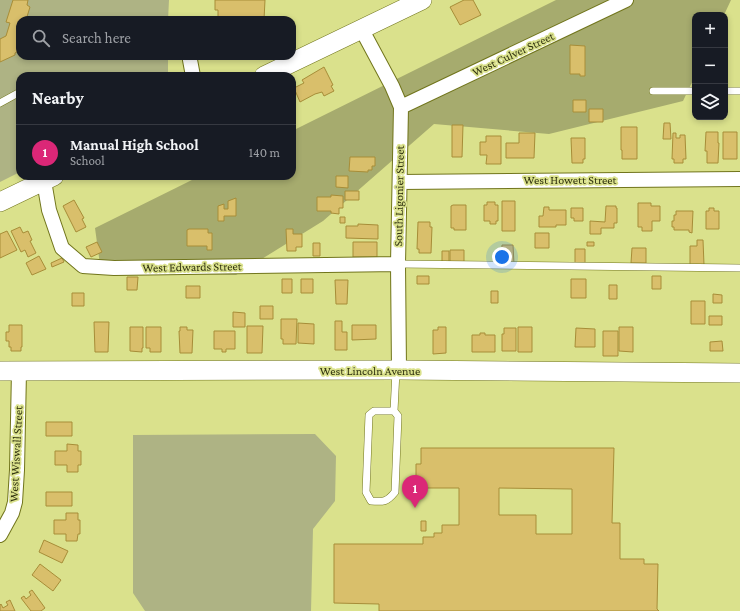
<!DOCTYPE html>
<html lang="en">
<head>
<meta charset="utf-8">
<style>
	body { margin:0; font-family:"Crimson Pro",serif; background:#20242c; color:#f1f3f6 }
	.controls { position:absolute; right:12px; top:12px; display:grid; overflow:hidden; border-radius:8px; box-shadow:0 2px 6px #0003 }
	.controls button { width:36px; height:36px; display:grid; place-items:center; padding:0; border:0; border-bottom:1px solid #363941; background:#171b24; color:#f1f3f6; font:20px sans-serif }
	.you { position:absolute; left:502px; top:257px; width:14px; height:14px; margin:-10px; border:3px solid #fff; border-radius:50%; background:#1a73e8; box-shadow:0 0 0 6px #1a73e833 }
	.badge { display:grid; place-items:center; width:26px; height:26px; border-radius:50%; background:#db2777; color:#fff; font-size:13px; font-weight:700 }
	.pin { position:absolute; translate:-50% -33px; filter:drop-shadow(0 1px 2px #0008) }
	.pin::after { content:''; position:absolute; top:21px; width:14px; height:12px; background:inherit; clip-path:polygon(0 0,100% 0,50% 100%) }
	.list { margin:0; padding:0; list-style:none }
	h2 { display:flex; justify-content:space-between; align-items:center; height:52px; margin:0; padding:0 16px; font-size:17px }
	h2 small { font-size:13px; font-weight:400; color:#9ea1a6 }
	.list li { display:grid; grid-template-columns:26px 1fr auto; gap:12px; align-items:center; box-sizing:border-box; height:56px; padding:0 16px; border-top:1px solid #363941 }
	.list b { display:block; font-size:15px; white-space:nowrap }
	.list p { margin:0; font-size:13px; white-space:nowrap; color:#9ea1a6 }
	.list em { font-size:13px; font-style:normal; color:#9ea1a6 }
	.icon { flex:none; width:22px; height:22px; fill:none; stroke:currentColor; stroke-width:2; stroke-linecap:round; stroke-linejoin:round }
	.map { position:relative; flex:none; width:740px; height:611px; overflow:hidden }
	.search { position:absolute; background:#171b24; box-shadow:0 2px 6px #0003; left:16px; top:16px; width:280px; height:44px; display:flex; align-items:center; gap:10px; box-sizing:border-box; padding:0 14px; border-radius:12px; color:#9ea1a6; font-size:15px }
	.panel { position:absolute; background:#171b24; box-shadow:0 2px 6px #0003; left:16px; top:72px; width:280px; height:108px; border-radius:12px }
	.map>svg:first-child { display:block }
</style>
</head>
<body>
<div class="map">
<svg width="740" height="611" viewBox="0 0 740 611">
	<rect width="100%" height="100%" fill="#dae18c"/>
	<!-- green -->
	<path fill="#aeb384" d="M0,0h169l-1,20h-148v36h148v20h-148v96l-20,10z
		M315,434l21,22 -1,45 -22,28 -2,82h-166l-12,-18v-158z"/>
	<!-- forest -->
	<path fill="#a6ab6e" d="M556,0h175l-7,15h-29v61l-12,25 -134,33 -115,-10 -111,97 -87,54 -135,-3 -6,-44 105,-52h92v-45z"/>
	<!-- building -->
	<path fill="#d9bf6b" stroke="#a78d38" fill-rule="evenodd" d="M13,0h15l-1,5 3,2 -4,13h-6v30l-5,3v2l-15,7v-23l6,-3 4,-13 -4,-1z
		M215,0h50l-1,20h-46v-10h-3z
		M464,0h9l8,15 -21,10 -10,-18z
		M570,45l15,1v30h-5v-2h-10z
		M324,67l9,18 -2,1 3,5 -10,5 -2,-4 -7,2 -15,8 -6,-14 10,-5 -2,-3z
		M573,100h13v12h-13z
		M589,109h14v13h-14z
		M664,123h6l1,16h-8z
		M452,125h11l-1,32h-10z
		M621,127h16v32h-15v-9h-1z
		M706,132h12v11h1l-1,20h-11v-12h-2z
		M723,132h14v27h-14z
		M519,133h16l-1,25h-28v-15h13z
		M673,133h3v5h4v-3h5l1,24h-3v4h-9v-4h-2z
		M486,136h15v28h-15l1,-9h-7v-13h6z
		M571,138h14v21h-2v4h-11z
		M350,157h25v9h-3v4h-4v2l-19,-1z
		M336,176h12v12l-12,-1z
		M345,191h14v9h-14z
		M331,195l12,1v12h-4v6l-8,-1v-2h-14v-14h14z
		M236,198v18h-12v5h-6v-15l6,-2v5h4v-8z
		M74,200l10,18 -2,1 4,8 -10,5 -13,-26z
		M502,201h13v30h-13z
		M487,202h8v3h3v16h-2v3h-6v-3h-6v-16h3z
		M638,203h13v3h9v15h-8v10h-10v-4h-4z
		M453,205h13v25h-12v-2h-3v-22z
		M606,206h10v2h1v15h-3v5h-13v6h-11v-13l15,1z
		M544,207h5v3h17v15h-10v2h-17v-11h4z
		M571,208h12v13h-9v-3h-3z
		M709,208h5v3h5v18h-13v-18h3z
		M676,211h17l-1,22 -3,-1v-2h-15v-3h-2v-6h2v-6h2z
		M340,217h5v6h-5z
		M418,222h12v5h2l-1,26h-12v-4h-2z
		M358,224l20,1v14l-32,-1v-12h12z
		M20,227l3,6 5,-2 4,9 -2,1 6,12 -8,4 -3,-7 -4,2 -10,-21z
		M189,229h19v4h4v17h-5v-4h-20v-16z
		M286,229h7v5h9v13h-6v4h-9z
		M7,231l10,19 -17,8v-24z
		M535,233h14v15h-14z
		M697,240h6l1,25h-14v-19h7z
		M97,242l5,10 -11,5 -5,-10z
		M353,242h24v15h-24z
		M587,242h7v4h-7z
		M313,243h7v13h-7z
		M502,245h11l1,19h-13z
		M632,248h14v15h-15z
		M575,249h10v14h-10z
		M450,250h14v13h-14z
		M442,251h7v12h-7z
		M39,256l7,13 -14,6 -6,-12z
		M62,258l2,4 -12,5 -1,-4z
		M417,276h12v8h-12z
		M652,276h9v13h-9z
		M127,277h11l-1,13h-10z
		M282,279h10v14h-10z
		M301,279h12v14h-12z
		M571,279h15v19h-15z
		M335,280h13l-1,24h-11z
		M609,285h8v14h-8z
		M186,286h14v12h-14z
		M491,291h7v12h-7z
		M72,293h12v13h-12z
		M713,294l9,1v8h-9z
		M691,301h14v23h-14z
		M260,306h13v13h-13z
		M233,312l12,1v14h-12z
		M709,316h13v9h-13z
		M281,319h16l-1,25h-13v-5h-2z
		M335,321h7v11h5v18h-12z
		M94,322h15l-1,30h-13z
		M298,323l16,1v20l-16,-1z
		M9,325h13v22h-1v4h-10v-4h-2v-6h-3v-9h3z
		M352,325h24v14l-24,1z
		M247,326h16l-1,27h-15z
		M130,327h13v21h-1v4l-12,-1z
		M146,327h15v25h-11v-4h-4z
		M180,327h7v3h6l-1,23h-12l-1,-22h1z
		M438,327h8v26l-13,1v-24h5z
		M518,327h14v25h-14z
		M619,327h14v25l-14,-1z
		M504,328h12v23h-14v-17h2z
		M576,328l19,1v18h-20z
		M214,331h21v18h-9v3h-4v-3h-8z
		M603,331h15v25h-15z
		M480,333h5v2h10v17h-23v-17h8z
		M722,341l1,10h-13v-9z
		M46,422h26v14h-26z
		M67,444l11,1v6h3v14h-3v7h-11v-7h-12v-14h12z
		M421,448h193l-2,75h8v36h24v5h14l-1,45 2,2h-280v-7l-45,-1v-59h89v-7h11v-4h8v-8h17v-37h-38v-8h-5v-16h5zM499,488l73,1v45h-36v-19h-37z
		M46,492h26v14h-26z
		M66,513h12v7h2v14h-2l-1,7h-11v-7h-12v-14h12z
		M421,521h5v10h-5z
		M44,540l24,11 -6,12 -23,-11z
		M40,564l21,16 -8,11 -21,-16z
		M32,590l13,18 -4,3h-10l-10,-13 3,-2 2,3 5,-4 -2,-3z
		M10,600l5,11h-15v-6l1,-1 2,4 5,-3 -2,-3z"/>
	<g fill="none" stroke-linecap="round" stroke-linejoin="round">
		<!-- lane casing -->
		<g stroke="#71751c" stroke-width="8">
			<path id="lane" d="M653,91h42
				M725,91h15
				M0,103l20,-11
				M398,264l342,4
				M394,411h-20l-5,4 -3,77 5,9c13,1 16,1 24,-9l3,-76 -4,-5 2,-40"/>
		</g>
		<!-- street casing -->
		<g stroke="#71751c" stroke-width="16">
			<path id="street" d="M362,30l30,56 9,21 -3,157 1,106
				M190,60l3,16
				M401,107l225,-107
				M44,181l5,29 13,38 21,18 31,2 284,-4
				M400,182l340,-3
				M0,535l12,-22 3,-11 2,-32 2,-99"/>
		</g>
		<!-- secondary casing -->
		<g stroke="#71751c" stroke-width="20">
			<path id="secondary" d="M264,76l158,-76
				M0,202l54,-26
				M0,371l399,-1 341,3"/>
		</g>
		<!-- lane -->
		<use href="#lane" stroke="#fff" stroke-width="7"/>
		<!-- street -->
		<use href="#street" stroke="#fff" stroke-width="14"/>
		<!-- secondary -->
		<use href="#secondary" stroke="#fff" stroke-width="19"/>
	</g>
	<g text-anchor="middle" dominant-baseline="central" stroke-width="3.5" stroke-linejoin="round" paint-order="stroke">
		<!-- street labels -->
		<g font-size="12" fill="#323411" stroke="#dae18c">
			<text transform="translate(513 54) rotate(-25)">West Culver Street</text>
			<text x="570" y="180">West Howett Street</text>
			<text transform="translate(399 196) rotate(-89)">South Ligonier Street</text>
			<text transform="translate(192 267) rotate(-1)">West Edwards Street</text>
			<text x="370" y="371">West Lincoln Avenue</text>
			<text transform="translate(16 454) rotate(-87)">West Wiswall Street</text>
		</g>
	</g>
</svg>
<div class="controls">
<button>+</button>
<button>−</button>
<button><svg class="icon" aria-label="layers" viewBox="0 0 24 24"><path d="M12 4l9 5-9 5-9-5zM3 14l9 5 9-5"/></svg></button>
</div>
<div class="you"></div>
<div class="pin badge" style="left:415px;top:508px">1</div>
<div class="search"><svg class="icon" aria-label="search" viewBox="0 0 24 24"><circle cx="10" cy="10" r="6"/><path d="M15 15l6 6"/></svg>Search here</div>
<section class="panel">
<h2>Nearby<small></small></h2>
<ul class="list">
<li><span class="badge">1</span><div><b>Manual High School</b><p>School</p></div><em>140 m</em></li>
</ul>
</section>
</div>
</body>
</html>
